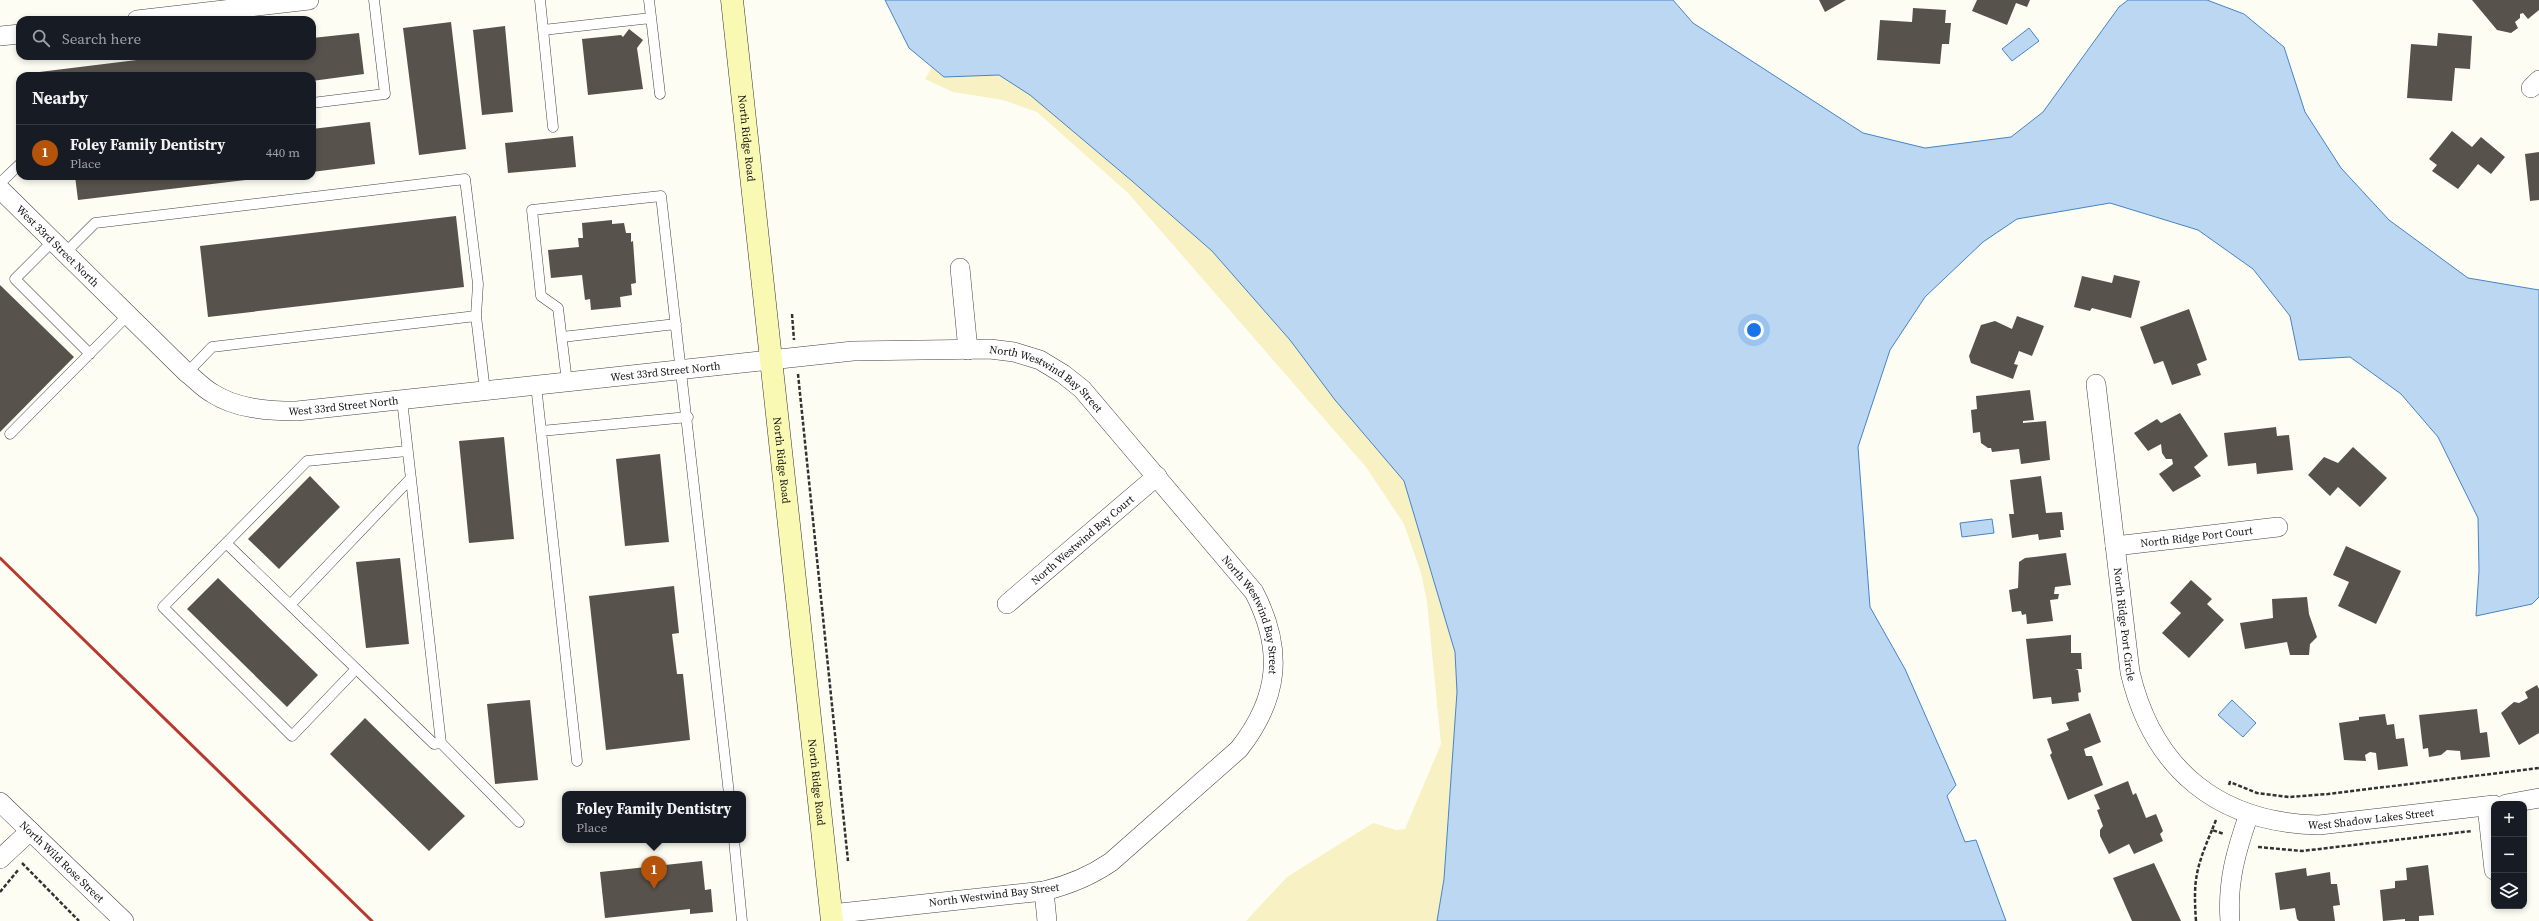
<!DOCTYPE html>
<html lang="en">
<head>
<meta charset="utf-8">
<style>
	body { margin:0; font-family:"Source Serif 4",serif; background:#242831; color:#f1f3f6 }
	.controls { position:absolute; right:12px; bottom:12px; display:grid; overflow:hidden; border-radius:8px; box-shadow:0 2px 6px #0003 }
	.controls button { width:36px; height:36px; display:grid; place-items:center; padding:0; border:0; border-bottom:1px solid #363941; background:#171b24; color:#f1f3f6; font:20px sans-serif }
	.you { position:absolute; left:1754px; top:330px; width:14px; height:14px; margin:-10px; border:3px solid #fff; border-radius:50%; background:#1a73e8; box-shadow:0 0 0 6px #1a73e833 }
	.badge { display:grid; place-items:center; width:26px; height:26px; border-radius:50%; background:#b45309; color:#fff; font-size:13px; font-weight:700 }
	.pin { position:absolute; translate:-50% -33px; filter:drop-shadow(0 1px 2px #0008) }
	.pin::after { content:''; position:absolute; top:21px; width:14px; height:12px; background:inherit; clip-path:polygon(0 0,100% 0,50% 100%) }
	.popup { position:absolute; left:562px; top:791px; width:184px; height:52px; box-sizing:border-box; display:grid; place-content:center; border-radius:8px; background:#171b24; filter:drop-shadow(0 1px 3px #0005); font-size:13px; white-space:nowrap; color:#9ea1a6 }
	.popup b { font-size:15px; color:#f1f3f6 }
	.popup::after { content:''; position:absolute; left:50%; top:100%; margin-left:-8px; border:8px solid transparent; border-top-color:#171b24 }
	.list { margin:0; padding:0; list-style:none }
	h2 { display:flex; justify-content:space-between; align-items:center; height:52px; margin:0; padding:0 16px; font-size:17px }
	h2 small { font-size:13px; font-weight:400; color:#9ea1a6 }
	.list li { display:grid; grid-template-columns:26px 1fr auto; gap:12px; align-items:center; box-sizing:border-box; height:56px; padding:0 16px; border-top:1px solid #363941 }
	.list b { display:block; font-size:15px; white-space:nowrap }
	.list p { margin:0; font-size:13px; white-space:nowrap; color:#9ea1a6 }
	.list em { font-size:13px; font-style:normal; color:#9ea1a6 }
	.icon { flex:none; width:22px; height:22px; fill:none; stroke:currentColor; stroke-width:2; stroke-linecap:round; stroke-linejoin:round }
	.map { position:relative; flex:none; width:2539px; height:921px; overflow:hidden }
	.search { position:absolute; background:#171b24; box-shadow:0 2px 6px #0003; left:16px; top:16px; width:300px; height:44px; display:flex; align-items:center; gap:10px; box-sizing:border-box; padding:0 14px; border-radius:12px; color:#9ea1a6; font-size:15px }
	.panel { position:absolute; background:#171b24; box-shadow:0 2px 6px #0003; left:16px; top:72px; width:300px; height:108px; border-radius:12px }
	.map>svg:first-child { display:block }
</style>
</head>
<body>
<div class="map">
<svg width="2539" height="921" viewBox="0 0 2539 921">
	<rect width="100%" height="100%" fill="#fefdf3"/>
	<!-- sand -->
	<path fill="#f7f1c3" d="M932,67l12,10 55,-2 31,20 102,86 80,70 78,89 45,60 69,81 51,171 2,40 -13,187 -7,42h-191l41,-44 86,-54 23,7 9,-1 36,-85 -14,-142 -6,-29 -17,-49 -38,-57 -238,-274 -91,-81 -34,-12 -50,-8 -28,-13z"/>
	<!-- water -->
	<path fill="#bbd7f2" stroke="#4784c4" d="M885,0h788l20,23 170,110 62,15 86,-11 32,-25 76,-105 9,-7h79l37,14 40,33 21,65 36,56 48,52 79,58 71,12v307l-7,7 -56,12 3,-45 -1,-53 -40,-81 -37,-43 -51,-37 -51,3 -9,-44 -37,-47 -55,-39 -88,-27 -93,16 -34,23 -58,55 -35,53 -32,97 12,160 35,62 51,116 -9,11 18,46 11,-2 30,81h-569l7,-42 13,-187 -2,-40 -51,-171 -69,-81 -45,-60 -78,-89 -80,-70 -102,-86 -31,-20 -55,2 -35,-29z
		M2029,28l10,13 -27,20 -10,-12z
		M1992,519l2,14 -32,4 -2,-14z
		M2232,700l24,23 -13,14 -25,-22z"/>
	<!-- building -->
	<path fill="#58524d" d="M1819,0h27l-21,12z
		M1977,0h53l-3,7 -11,-4 -9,22 -35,-14z
		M2472,0h67v10l-11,9 -5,-6 -3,1v4l-5,4 3,6 -7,5 -14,-3z
		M1913,8l33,2 -1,13h6l-2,21h-7l-2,20 -63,-4 3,-40 32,2z
		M451,22l15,127 -47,6 -16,-127z
		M505,26l8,86 -31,3 -9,-85z
		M629,29l14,11 -6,8 6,41 -55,6 -6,-56 39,-4 2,2z
		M359,33l5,41 -52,7v-5h-289v-2l146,-18h143v-18z
		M2438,33l34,3 -2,33 -15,-1 -3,33 -45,-3 4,-54 26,2z
		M370,122l5,42 -63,8v-43z
		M2452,131l20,16 9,-10 24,20 -14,17 -13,-10 -20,25 -26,-18 5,-6 -8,-6z
		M573,136l3,31 -68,6 -3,-30z
		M2539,152v48l-9,1 -5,-47z
		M75,176h196v1l-193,23z
		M456,216l8,71 -256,30 -8,-71z
		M612,220v4l12,-1 2,10h5v9l2,-1 3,42 -5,1 1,11 -12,2 1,10 -30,3 -1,-11 -5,1 -3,-25 -31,3 -3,-28 31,-3 -1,-9h5l-1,-15z
		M2114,275l26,6 -9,37 -39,-10 -2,3 -16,-4 8,-31 30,7z
		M0,285l74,72 -74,75z
		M2189,309l18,51 -10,4 4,11 -29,10 -9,-24 -9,3 -14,-37z
		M2017,316l27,10 -12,30 -13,-5 -5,13 4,1 -5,14 -42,-16 -2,-7 12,-31 14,-4 17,8z
		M2030,390l4,30 -11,1v2l23,-2 4,39 -29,4 -2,-15 -27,3 -1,-4h-3l-7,-5 -1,-11 -7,1 -2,-23 6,-1 -1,-13z
		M2180,413l28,43 -14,11 7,9 -28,16 -14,-18 14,-10 -1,-5h-6l-4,-6 -1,-9 -13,7 -14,-18 23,-14 4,4z
		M2276,427l1,9 12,-1 4,35 -36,4 -1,-11 -28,3 -4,-33z
		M504,437l10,102 -45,4 -10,-102z
		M2353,447l34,31 -27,29 -22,-20 -8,9 -22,-21 16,-18 14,6z
		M660,454l9,88 -44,4 -9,-87z
		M310,476l30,31 -61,62 -31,-30z
		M2041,476l5,37 16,-1 2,18h-4l1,7 -22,3 -1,-6 -26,4 -3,-24h5l-4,-34z
		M2346,546l55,25 -25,53 -38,-18 11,-24 -16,-7z
		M2066,553l5,32 -16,2 -1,7h5l-1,5 -8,1 3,21 -26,3 -1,-10 -4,1 -1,-4 -9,1 -3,-22 9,-2 1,-26 6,-4z
		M400,558l9,86 -43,4 -10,-86z
		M218,578l100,97 -31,32 -100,-98z
		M2191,580l21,19 -5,5 17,16 -35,38 -27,-25 19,-20 -11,-10z
		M674,586l5,47 -7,1 5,40h6l7,66 -84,10 -17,-154z
		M2307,597l2,17 8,23 -7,7 -1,11h-19l-3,-13 -42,7 -5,-26 33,-5 -1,-19z
		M2071,635v18h10l1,16h-7l3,1 3,22 -3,1 1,8 -27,3 -1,-7 -18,2 -7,-60z
		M2537,685l2,4v44l-20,12 -18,-32 13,-11 5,1 9,-5 -3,-6z
		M530,700l8,80 -43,4 -8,-80z
		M2477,709l3,24 7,-1 3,25 -29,3 -1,-9 -13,-1 -6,5 -12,2 -1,-9 -5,1 -4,-34z
		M2090,713l11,29 -17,7 2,7h6l11,29 -35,15 -18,-45 2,-2 -5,-14 22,-9 -3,-7z
		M2385,714l2,11 7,-1 2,15 8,-1 4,28 -30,4 -2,-17 -6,-1 -5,3 1,6 -22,-1 -5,-37 20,-3v-3z
		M365,718l100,98 -36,35 -99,-97z
		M2128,781l5,14 3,-2 10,25 10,-4 7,17 -3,3 3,7 -29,13 -5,-10 -20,10 -9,-18v-6l3,-4 -6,-16 3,-1 -6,-14z
		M702,861l3,29 6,-1 2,23 -23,2v-5l-85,9 -5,-46z
		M2154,863l27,58h-49l-19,-43z
		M2428,865l6,50 -15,1v5h-14v-2l-22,2 -3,-31 15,-2v-7l12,-1 -1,-12z
		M2306,868l1,8 23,-4 1,12h6l3,21 -7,1 2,15h-36l-2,-2 -2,-11 -15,2 -5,-37z"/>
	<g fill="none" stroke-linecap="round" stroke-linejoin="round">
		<!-- service casing -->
		<g stroke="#434343" stroke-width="11">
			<path id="service" d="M540,0l13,127
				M649,0l11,94
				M543,30l108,-12
				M312,103l73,-9 -11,-94
				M0,183l20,-19
				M53,241l-38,38 75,75
				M65,253l30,-30 370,-44 13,105 -2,32 9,75
				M562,337l114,-13
				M187,373l25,-26 264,-31
				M567,382l-9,-74 -17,-12 -9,-86 129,-14 68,598
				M536,385l41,376
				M402,400l39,343 78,79
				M541,431l147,-14
				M10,434l118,-119
				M226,543l208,201 7,-1
				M290,605l121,-127
				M356,669l-64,67 -129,-129 144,-146 100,-10
				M734,840l8,81"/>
		</g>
		<!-- minor casing -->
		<g stroke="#434343" stroke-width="20">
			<g id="minor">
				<path d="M137,20l172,-20"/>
				<path d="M0,36l20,-2"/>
				<path d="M2531,88l8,-8"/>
				<path id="s1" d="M0,189l187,184c8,6 16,15 25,20 24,16 57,18 85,18l556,-60 137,-2 24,3 26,8 23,14 19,15 172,203c30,58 25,106 -15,157l-128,113c-22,15 -42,23 -67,29l-213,23"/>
				<path d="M960,268l8,82"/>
				<path id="s2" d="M2096,384l34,288c23,98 89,151 189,153l175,-20"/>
				<path id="s3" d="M2115,546l163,-19"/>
				<path id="s4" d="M1007,604l150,-128"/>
				<path id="s5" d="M0,802l124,119"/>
				<path d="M2506,804l33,-6"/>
				<path d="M2487,806l7,64"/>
				<path d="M0,859l30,-28"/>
				<path d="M1044,891l3,30"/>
				<path d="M2230,921c-3,-39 6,-70 19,-107"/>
			</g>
		</g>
		<!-- secondary casing -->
		<g stroke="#323232" stroke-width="23">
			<g id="secondary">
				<path id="s6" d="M732,0l100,921"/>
			</g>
		</g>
		<!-- path -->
		<path stroke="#323232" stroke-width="2.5" stroke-dasharray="4 2" stroke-linecap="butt" d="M792,314l2,26
			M798,374l50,487
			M2229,785l1,-3 27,11 32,4 39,-3 211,-26
			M2216,820l-4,10 12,4
			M2258,847l44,4 170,-20
			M22,863l57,58
			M0,892l19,-23
			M2196,921c-3,-41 0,-53 16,-91"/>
		<!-- service -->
		<use href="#service" stroke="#fff" stroke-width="10"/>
		<!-- minor -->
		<use href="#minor" stroke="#fff" stroke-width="19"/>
		<!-- secondary -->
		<use href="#secondary" stroke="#f9f9b3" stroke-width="22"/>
		<!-- rail -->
		<path stroke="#b73930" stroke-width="3" d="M0,558l372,363"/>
	</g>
	<g text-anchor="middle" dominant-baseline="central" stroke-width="4" stroke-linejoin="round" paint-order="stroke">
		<!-- street labels -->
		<g font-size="11" fill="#101010" stroke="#fff">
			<text stroke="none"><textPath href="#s6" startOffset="139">North Ridge Road</textPath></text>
			<text stroke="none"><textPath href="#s1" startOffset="81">West 33rd Street North</textPath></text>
			<text stroke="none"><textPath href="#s1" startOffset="753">West 33rd Street North</textPath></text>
			<text stroke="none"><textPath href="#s1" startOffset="1144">North Westwind Bay Street</textPath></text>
			<text stroke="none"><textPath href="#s1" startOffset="429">West 33rd Street North</textPath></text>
			<text stroke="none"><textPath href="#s6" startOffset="463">North Ridge Road</textPath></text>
			<text stroke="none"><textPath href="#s3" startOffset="82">North Ridge Port Court</textPath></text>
			<text stroke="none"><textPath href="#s4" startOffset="99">North Westwind Bay Court</textPath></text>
			<text stroke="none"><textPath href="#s1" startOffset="1467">North Westwind Bay Street</textPath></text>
			<text stroke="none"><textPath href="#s2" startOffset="242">North Ridge Port Circle</textPath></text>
			<text stroke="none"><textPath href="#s6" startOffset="787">North Ridge Road</textPath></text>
			<text stroke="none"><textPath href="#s2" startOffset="607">West Shadow Lakes Street</textPath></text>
			<text stroke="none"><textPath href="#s5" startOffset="86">North Wild Rose Street</textPath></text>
			<text transform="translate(994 895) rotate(-7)">North Westwind Bay Street</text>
		</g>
	</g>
</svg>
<div class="controls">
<button>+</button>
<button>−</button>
<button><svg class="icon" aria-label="layers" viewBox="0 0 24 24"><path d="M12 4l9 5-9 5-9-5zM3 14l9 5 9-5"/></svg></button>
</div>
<div class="you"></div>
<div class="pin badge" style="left:654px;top:889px">1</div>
<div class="popup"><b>Foley Family Dentistry</b>Place</div>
<div class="search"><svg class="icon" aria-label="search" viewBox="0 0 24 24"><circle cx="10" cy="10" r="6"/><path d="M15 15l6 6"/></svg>Search here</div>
<section class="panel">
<h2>Nearby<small></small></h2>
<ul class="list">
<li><span class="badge">1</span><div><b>Foley Family Dentistry</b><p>Place</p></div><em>440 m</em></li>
</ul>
</section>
</div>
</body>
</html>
